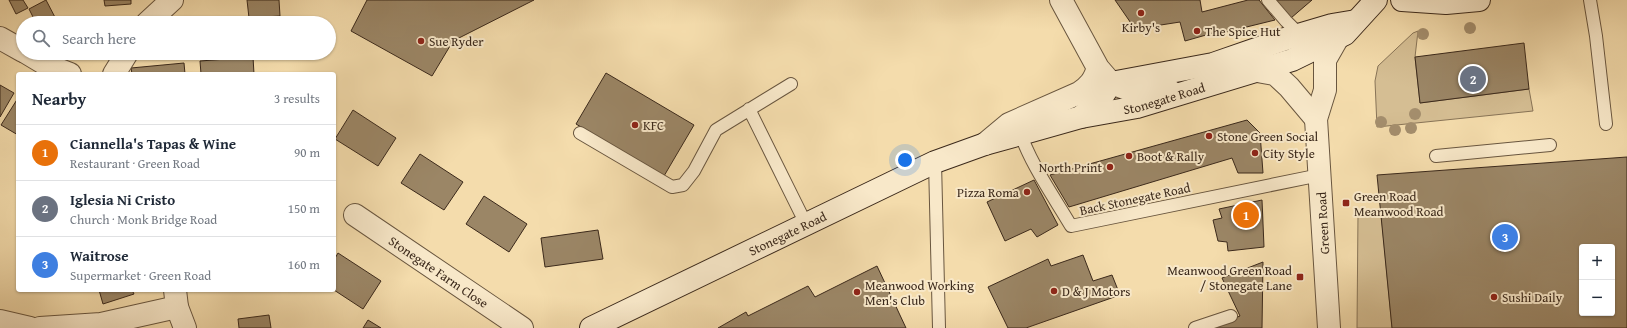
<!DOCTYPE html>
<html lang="en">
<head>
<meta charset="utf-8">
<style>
	body { margin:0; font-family:"Gentium Book Plus",serif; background:#f6f6f7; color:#1f2937 }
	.controls { position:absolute; right:12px; bottom:12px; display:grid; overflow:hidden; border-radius:4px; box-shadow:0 1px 3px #0004 }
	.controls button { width:36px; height:36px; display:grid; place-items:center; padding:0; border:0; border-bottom:1px solid #e0e1e3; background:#fff; color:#1f2937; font:20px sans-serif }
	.you { position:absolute; left:905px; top:160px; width:14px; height:14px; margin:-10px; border:3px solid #fff; border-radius:50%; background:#1a73e8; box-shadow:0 0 0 6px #1a73e833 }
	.badge { display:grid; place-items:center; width:26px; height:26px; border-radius:50%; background:#2563eb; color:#fff; font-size:13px; font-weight:700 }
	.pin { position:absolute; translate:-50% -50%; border:2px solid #fff; box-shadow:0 1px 4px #0006 }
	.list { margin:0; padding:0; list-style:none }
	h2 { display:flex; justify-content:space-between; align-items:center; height:52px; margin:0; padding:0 16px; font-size:17px }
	h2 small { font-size:13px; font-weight:400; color:#747a83 }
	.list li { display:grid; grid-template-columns:26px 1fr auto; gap:12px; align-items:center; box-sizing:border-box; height:56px; padding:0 16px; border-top:1px solid #e0e1e3 }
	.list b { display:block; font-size:15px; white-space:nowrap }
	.list p { margin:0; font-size:13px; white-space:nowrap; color:#747a83 }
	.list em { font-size:13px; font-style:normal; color:#747a83 }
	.icon { flex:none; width:22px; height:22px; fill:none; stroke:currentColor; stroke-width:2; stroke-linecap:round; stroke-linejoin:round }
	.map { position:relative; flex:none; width:1627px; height:328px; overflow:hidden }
	.search { position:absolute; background:#fff; box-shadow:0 1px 3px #0004; left:16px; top:16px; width:320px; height:44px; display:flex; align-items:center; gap:10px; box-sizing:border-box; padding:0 14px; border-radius:22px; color:#747a83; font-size:15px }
	.panel { position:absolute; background:#fff; box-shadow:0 1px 3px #0004; left:16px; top:72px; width:320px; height:220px; border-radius:4px }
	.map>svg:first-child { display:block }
</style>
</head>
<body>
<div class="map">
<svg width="1627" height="328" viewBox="0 0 1627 328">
	<rect width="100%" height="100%" fill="#f4dcac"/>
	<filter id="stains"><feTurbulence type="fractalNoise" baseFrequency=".005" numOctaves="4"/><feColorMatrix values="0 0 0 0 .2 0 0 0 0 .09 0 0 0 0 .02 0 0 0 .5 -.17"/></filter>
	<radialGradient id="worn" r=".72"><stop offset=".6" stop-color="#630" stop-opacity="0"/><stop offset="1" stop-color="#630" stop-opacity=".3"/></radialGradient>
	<!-- green -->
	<path fill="#d5be93" stroke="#887457" d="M1418,31l-3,26 5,46 109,-14 4,22 -156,16 -2,-46 3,-15 35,-33z
		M1381,212l11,116h-35l1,-114z"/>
	<!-- building -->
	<path fill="#9b8666" stroke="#3b291b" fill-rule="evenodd" d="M9,0h14l5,8 -12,6z
		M46,0l12,23h-22l-7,-14z
		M104,0h27v4l-26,2z
		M247,0h32l1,16 -31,2z
		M367,0h167l-81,41 -21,35 -81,-45z
		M1115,0h85l2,12 46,-12h11l16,20 -61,15 -1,-2 -28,8 -5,-19 -45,7z
		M1276,0h36l-21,18z
		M1524,43l5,46 -109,14 -5,-46z
		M253,57l1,17h-53l-1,-13z
		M184,63l1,11h-53l-1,-6z
		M606,73l88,52 -30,51 -88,-52z
		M0,85l14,8 -14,24z
		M18,98v37l-17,-10z
		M353,110l43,28 -18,28 -43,-27z
		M1247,120l13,13 3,40h-25l-6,-15 -163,49 -19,-32z
		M420,154l43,28 -19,28 -43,-27z
		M1627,157v171h-235l-15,-153zM1582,247h30v66h-30z
		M1034,180l24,45 -21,12 -6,-8 -26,12 -18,-39z
		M484,196l43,28 -18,28 -43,-28z
		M1262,200l2,47 -36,4 -1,-9 -9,-1 -5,-21 9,-2 -3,-9z
		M598,230l5,29 -58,8 -4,-29z
		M338,253l43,28 -18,28 -29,-19v-30z
		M1083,255l10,26 19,-6 8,20 -94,33h-18l-20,-41 60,-28 3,7z
		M1263,262l-1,66h-52l30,-12 -18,-38z
		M877,266l29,62h-188l28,-16 2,4 60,-30 7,11z
		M99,290h33l2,4 -31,10z
		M269,315l2,13h-32l-1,-9z
		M368,320l13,8h-18z"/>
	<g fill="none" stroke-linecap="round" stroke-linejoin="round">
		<!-- service casing -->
		<g stroke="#69563f" stroke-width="14">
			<path id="service" d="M1268,0l18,21 14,14
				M1590,0l6,36 10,88
				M749,109l57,115
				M1019,129c10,33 35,68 52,97l249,-51
				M580,133l92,54 11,-2 11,-14 22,-41 75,-46
				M1436,156l114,-11
				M935,162l4,166
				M1195,328l36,-12"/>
		</g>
		<!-- minor casing -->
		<g stroke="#69563f" stroke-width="24">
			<g id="minor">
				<path d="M147,23l25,-23"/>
				<path d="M0,38l23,13"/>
				<path d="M27,53l20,12 23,9"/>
				<path d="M1257,71l18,3 14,13 27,32"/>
				<path d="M114,74l13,-21"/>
				<path id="s1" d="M355,215l167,113"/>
				<path d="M175,290l2,17 8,21"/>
				<path d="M0,321l30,7"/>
				<path d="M40,328l61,-4 76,-17"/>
				<path d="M1329,328l-13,-209 9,-29v-30l12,-21"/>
			</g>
		</g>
		<!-- tertiary casing -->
		<g stroke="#69563f" stroke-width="24">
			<path id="tertiary" d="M1061,0l37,68 13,15 35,13 24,-5
				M985,144l24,-20 70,-31c11,-7 15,-13 19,-25"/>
		</g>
		<!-- secondary casing -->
		<g stroke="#3b291b" stroke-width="24">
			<g id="secondary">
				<path d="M1402,0l44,3 33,-3"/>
				<path d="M1081,117l21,-20 9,-14 102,-19 75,-26 44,-13 24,-4"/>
				<path id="s2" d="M591,328l344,-166 50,-18 96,-27 56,-10 155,-47 53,-26 31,-34"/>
			</g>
		</g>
		<!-- service -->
		<use href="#service" stroke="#f8e8c9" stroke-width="12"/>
		<!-- minor -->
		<use href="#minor" stroke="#f8e8c9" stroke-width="22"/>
		<!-- tertiary -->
		<use href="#tertiary" stroke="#f8e8c9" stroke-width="22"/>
		<!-- secondary -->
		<use href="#secondary" stroke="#f8e8c9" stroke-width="22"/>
	</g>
	<!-- trees -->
	<g fill="#a48e6d">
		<circle cx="1470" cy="28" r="6"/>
		<circle cx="1423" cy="34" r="6"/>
		<circle cx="1415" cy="114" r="6"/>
		<circle cx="1381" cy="122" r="6"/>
		<circle cx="1411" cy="128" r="6"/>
		<circle cx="1395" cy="130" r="6"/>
	</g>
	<!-- markers -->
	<g fill="#8f2418" stroke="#f8e8c9" stroke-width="1.5">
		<circle cx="1141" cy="13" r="4"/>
		<circle cx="1197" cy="31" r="4"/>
		<circle cx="421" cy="41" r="4"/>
		<circle cx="635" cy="125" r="4"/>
		<circle cx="1209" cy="136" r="4"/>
		<circle cx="1255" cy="153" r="4"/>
		<circle cx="1129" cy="156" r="4"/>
		<circle cx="1110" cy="167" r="4"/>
		<circle cx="1027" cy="192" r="4"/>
		<rect x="1342" y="199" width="8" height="8" rx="2"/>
		<rect x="1296" y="273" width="8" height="8" rx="2"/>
		<circle cx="1054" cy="291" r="4"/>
		<circle cx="857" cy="292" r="4"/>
		<circle cx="1494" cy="297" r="4"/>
	</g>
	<g text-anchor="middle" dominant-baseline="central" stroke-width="4" stroke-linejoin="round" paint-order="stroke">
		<!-- poi labels -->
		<g font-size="13" fill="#3b291b" stroke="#f8e8c9" text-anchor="start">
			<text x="1141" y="27" text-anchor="middle">Kirby's</text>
			<text x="1205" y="31">The Spice Hut</text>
			<text x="429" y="41">Sue Ryder</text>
			<text x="643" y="125">KFC</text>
			<text x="1217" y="136">Stone Green Social</text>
			<text x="1263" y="153">City Style</text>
			<text x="1137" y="156">Boot &amp; Rally</text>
			<text x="1102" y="167" text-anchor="end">North Print</text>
			<text x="1019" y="192" text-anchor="end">Pizza Roma</text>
			<text x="1354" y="196">Green Road<tspan x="1354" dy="15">Meanwood Road</tspan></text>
			<text x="1292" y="270" text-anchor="end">Meanwood Green Road<tspan x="1292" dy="15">/ Stonegate Lane</tspan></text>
			<text x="865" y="285">Meanwood Working<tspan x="865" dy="15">Men's Club</tspan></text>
			<text x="1062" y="291">D &amp; J Motors</text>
			<text x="1502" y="297">Sushi Daily</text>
		</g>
		<!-- street labels -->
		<g font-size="13" fill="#3b291b" stroke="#f8e8c9">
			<text stroke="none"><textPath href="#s2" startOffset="620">Stonegate Road</textPath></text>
			<text transform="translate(1135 199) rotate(-12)">Back Stonegate Road</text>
			<text transform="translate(1323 223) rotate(-93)">Green Road</text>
			<text stroke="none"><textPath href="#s2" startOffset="218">Stonegate Road</textPath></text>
			<text stroke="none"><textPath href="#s1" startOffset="101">Stonegate Farm Close</textPath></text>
		</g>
	</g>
	<rect width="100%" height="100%" filter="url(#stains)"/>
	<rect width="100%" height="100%" fill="url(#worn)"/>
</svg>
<div class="controls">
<button>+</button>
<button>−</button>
</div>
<div class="you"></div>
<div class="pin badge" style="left:1246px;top:215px;background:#e8710a">1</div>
<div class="pin badge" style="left:1473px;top:79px;background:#6b7280">2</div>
<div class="pin badge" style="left:1505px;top:237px;background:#3f7fe0">3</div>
<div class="search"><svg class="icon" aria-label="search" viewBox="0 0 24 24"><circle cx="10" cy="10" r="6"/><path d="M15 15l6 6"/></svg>Search here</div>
<section class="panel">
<h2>Nearby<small>3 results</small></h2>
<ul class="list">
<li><span class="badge" style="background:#e8710a">1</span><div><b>Ciannella's Tapas &amp; Wine</b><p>Restaurant · Green Road</p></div><em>90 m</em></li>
<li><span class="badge" style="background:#6b7280">2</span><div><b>Iglesia Ni Cristo</b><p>Church · Monk Bridge Road</p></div><em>150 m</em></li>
<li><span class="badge" style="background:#3f7fe0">3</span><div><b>Waitrose</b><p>Supermarket · Green Road</p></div><em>160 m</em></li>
</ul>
</section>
</div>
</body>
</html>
